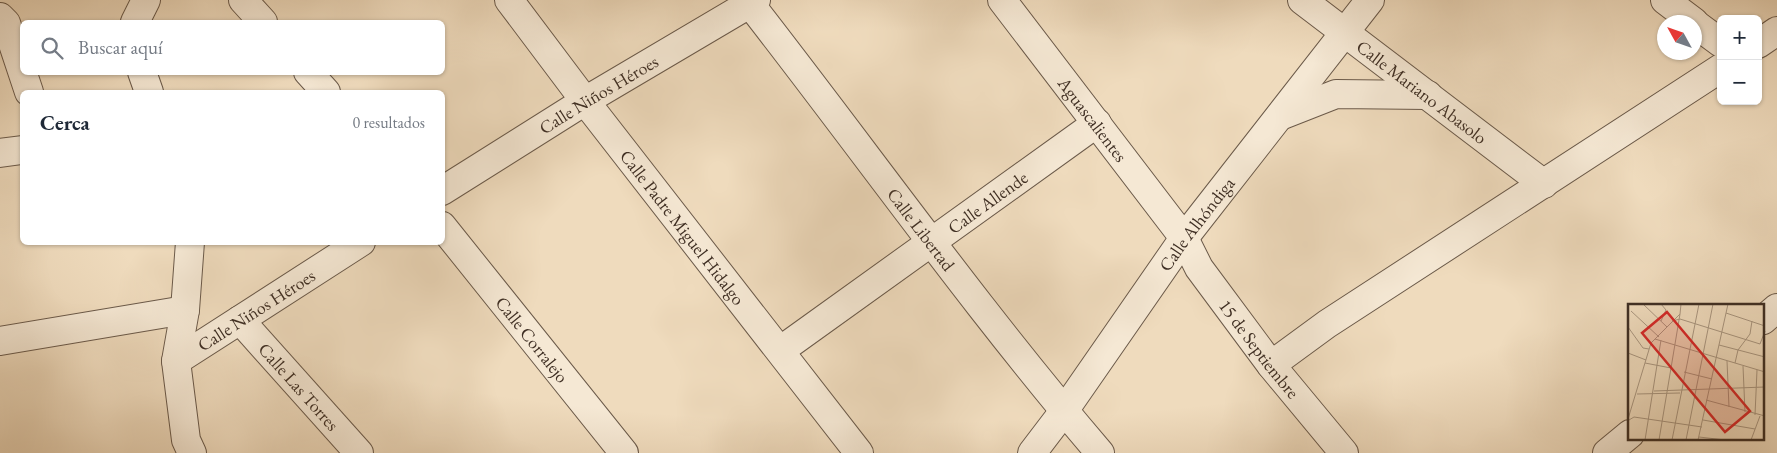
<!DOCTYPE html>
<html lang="es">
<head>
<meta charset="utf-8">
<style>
	body { margin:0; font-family:"EB Garamond",serif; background:#f6f6f7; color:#1f2937 }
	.controls { position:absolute; right:15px; top:15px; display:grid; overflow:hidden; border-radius:8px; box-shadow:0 1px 4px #0004 }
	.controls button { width:45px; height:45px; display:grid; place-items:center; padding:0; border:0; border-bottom:1px solid #e0e1e3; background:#fff; color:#1f2937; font:25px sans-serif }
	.compass { position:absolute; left:1657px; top:15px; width:45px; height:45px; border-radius:50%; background:#fff; box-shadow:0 1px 4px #0004; rotate:310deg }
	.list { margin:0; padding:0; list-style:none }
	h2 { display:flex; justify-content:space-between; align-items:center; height:65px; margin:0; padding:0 20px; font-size:21px }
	h2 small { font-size:16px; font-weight:400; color:#747a83 }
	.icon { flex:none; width:28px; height:28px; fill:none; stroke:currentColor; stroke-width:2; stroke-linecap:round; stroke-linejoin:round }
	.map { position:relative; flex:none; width:1777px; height:453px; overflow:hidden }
	.search { position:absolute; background:#fff; box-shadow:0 1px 4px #0004; left:20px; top:20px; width:425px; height:55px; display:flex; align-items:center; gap:12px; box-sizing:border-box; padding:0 18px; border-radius:8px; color:#747a83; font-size:19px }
	.panel { position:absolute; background:#fff; box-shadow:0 1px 4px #0004; left:20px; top:90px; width:425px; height:155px; border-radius:8px }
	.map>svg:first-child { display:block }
</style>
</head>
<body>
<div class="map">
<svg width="1777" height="453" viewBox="0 0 1777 453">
	<rect width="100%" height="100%" fill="#efdbbd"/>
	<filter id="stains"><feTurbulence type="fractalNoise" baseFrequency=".004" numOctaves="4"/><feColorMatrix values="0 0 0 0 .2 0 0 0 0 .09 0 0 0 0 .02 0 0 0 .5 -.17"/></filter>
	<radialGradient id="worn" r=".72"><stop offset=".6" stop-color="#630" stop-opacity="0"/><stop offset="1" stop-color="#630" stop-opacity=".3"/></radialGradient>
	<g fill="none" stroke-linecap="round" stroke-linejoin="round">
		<!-- street casing -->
		<g stroke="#6b5a4a" stroke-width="30">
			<g id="street">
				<path d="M243,0l20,22"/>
				<path id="s1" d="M509,0l76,101 274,352"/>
				<path id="s2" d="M747,0c118,151 228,307 353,453"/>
				<path id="s3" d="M1002,0l182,238 15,30 72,97 73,88"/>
				<path id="s4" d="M1302,0l242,184"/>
				<path d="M1665,0l29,22"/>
				<path d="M0,17l6,6 23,69"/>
				<path d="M135,22l11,-22"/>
				<path d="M1694,23l27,20"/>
				<path d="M1758,44l19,-13"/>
				<path d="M142,72l7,20"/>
				<path d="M308,72l18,20"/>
				<path d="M1280,116l56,-22 92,1"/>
				<path d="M0,153l22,-3"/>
				<path id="s5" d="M442,191l143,-90 171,-101"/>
				<path id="s6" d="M442,226l182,227"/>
				<path d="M190,242l-5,68 -9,51 10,79 6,13"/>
				<path id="s7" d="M240,320l119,133"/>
				<path d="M1763,320l14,-12"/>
				<path d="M0,341l185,-31"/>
				<path id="s8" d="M781,350l316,-227"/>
				<path id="s9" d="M176,361l185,-119"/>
				<path d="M1271,365l56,-41 394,-256"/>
				<path id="s10" d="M1032,453l32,-42 120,-173 186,-238"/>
				<path d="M1607,453l23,-19"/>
			</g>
		</g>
		<!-- street -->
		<use href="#street" stroke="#f5e8d4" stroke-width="28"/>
	</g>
	<g text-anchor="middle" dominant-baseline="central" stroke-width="5" stroke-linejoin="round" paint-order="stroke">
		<!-- street labels -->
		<g font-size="18" fill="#3f2f24" stroke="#f5e8d4">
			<text stroke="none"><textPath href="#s4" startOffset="151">Calle Mariano Abasolo</textPath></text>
			<text stroke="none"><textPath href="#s5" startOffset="184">Calle Niños Héroes</textPath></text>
			<text stroke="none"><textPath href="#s3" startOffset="150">Aguascalientes</textPath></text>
			<text stroke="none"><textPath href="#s8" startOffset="254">Calle Allende</textPath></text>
			<text stroke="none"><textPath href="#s10" startOffset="282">Calle Alhóndiga</textPath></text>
			<text stroke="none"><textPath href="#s1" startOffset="286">Calle Padre Miguel Hidalgo</textPath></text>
			<text stroke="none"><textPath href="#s2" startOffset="288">Calle Libertad</textPath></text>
			<text stroke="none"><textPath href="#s9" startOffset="95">Calle Niños Héroes</textPath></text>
			<text stroke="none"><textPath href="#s6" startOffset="145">Calle Corralejo</textPath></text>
			<text stroke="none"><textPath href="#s3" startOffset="434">15 de Septiembre</textPath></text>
			<text stroke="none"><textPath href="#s7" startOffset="89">Calle Las Torres</textPath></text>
		</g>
	</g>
	<!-- overview -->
	<g transform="translate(1628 304)">
		<rect width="136" height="136" fill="#efdbbd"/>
		<path fill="none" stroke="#a99680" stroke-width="1" d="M15,0l24,23M3,7l28,26M98,9l39,13M33,17l5,-11 -5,-6M44,17l8,-2 80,25 5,-13M0,23l15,21 6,1M27,35l110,33M91,41l46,12M0,49l18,7M99,57l2,46M17,59l26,5M107,59l3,-13 12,-16 2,-13M115,62l2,46M56,68l28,7M26,87l111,-4M9,90l43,-1M78,96l59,16M127,111l2,-45M0,115l23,-76 29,-29 1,-10M1,116l5,-3 68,10M75,116l52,9M71,133l26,3M17,136l16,-100M31,136l21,-126M44,136l27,-136M58,136l27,-136M70,136l30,-136M123,136l9,-24"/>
		<path fill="#d62828" fill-opacity="0.15" stroke="#d62828" stroke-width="2.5" d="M39,8l83,99 -25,21 -83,-99z"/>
		<rect width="136" height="136" fill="none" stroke="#3f2f24" stroke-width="2.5"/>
	</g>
	<rect width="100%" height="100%" filter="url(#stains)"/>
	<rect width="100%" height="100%" fill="url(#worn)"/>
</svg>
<div class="controls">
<button>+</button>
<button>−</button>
</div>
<svg class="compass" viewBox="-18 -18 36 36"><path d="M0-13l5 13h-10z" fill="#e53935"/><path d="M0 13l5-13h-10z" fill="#747a83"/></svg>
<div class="search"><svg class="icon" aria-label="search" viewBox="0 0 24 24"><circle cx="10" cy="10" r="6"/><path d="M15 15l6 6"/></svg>Buscar aquí</div>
<section class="panel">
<h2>Cerca<small>0 resultados</small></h2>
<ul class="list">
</ul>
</section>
</div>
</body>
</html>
